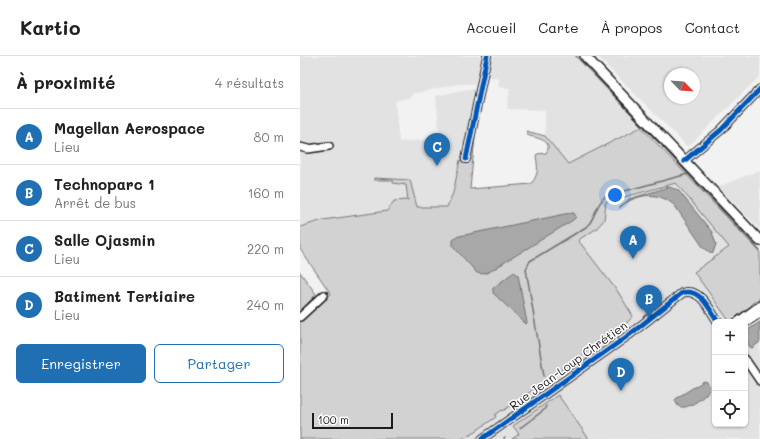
<!DOCTYPE html>
<html lang="fr">
<head>
<meta charset="utf-8">
<style>
	body { margin:0; font-family:Mali,sans-serif; background:#f6f6f6; color:#202124 }
	.controls { position:absolute; right:12px; bottom:12px; display:grid; overflow:hidden; border-radius:6px; box-shadow:0 1px 3px #0004 }
	.controls button { width:36px; height:36px; display:grid; place-items:center; padding:0; border:0; border-bottom:1px solid #e0e0e0; background:#fff; color:#202124; font:20px sans-serif }
	.compass { position:absolute; left:364px; top:12px; width:36px; height:36px; border-radius:50%; background:#fff; box-shadow:0 1px 3px #0004; rotate:115deg }
	.scale { position:absolute; left:12px; bottom:10px; width:81px; box-sizing:border-box; padding-left:4px; border:2px solid #1c1c1c; border-top:0; font-size:11px; line-height:14px; white-space:nowrap; color:#1c1c1c; -webkit-text-stroke:3px #fff; paint-order:stroke }
	.you { position:absolute; left:315px; top:139px; width:14px; height:14px; margin:-10px; border:3px solid #fff; border-radius:50%; background:#1a73e8; box-shadow:0 0 0 6px #1a73e833 }
	.badge { display:grid; place-items:center; width:26px; height:26px; border-radius:50%; background:#1f6fb2; color:#fff; font-size:13px; font-weight:700 }
	.pin { position:absolute; translate:-50% -33px; filter:drop-shadow(0 1px 2px #0008) }
	.pin::after { content:''; position:absolute; top:21px; width:14px; height:12px; background:inherit; clip-path:polygon(0 0,100% 0,50% 100%) }
	.list { margin:0; padding:0; list-style:none }
	h2 { display:flex; justify-content:space-between; align-items:center; height:52px; margin:0; padding:0 16px; font-size:17px }
	h2 small { font-size:13px; font-weight:400; color:#757577 }
	.list li { display:grid; grid-template-columns:26px 1fr auto; gap:12px; align-items:center; box-sizing:border-box; height:56px; padding:0 16px; border-top:1px solid #e0e0e0 }
	.list b { display:block; font-size:15px; white-space:nowrap }
	.list p { margin:0; font-size:13px; white-space:nowrap; color:#757577 }
	.list em { font-size:13px; font-style:normal; color:#757577 }
	.actions { display:flex; gap:8px; padding:12px 16px }
	.actions a { flex:1; padding:9px 0; border:1px solid #1f6fb2; border-radius:6px; text-align:center; font-size:14px; color:#1f6fb2 }
	.actions .main { background:#1f6fb2; color:#fff }
	.icon { flex:none; width:22px; height:22px; fill:none; stroke:currentColor; stroke-width:2; stroke-linecap:round; stroke-linejoin:round }
	.map { position:relative; flex:none; width:460px; height:383px; overflow:hidden }
	header { display:flex; align-items:center; gap:24px; box-sizing:border-box; height:56px; padding:0 20px; background:#fff; border-bottom:1px solid #e0e0e0 }
	header strong { font-size:19px }
	nav { display:flex; gap:22px; margin-inline-start:auto; font-size:14px }
	main { display:flex }
	aside { flex:1; background:#fff }
	.map>svg:first-child { display:block }
</style>
</head>
<body>
<header>
<strong>Kartio</strong>
<nav><a>Accueil</a><a>Carte</a><a>À propos</a><a>Contact</a></nav>
</header>
<main>
<aside>
<h2>À proximité<small>4 résultats</small></h2>
<ul class="list">
<li><span class="badge">A</span><div><b>Magellan Aerospace</b><p>Lieu</p></div><em>80 m</em></li>
<li><span class="badge">B</span><div><b>Technoparc 1</b><p>Arrêt de bus</p></div><em>160 m</em></li>
<li><span class="badge">C</span><div><b>Salle Ojasmin</b><p>Lieu</p></div><em>220 m</em></li>
<li><span class="badge">D</span><div><b>Batiment Tertiaire</b><p>Lieu</p></div><em>240 m</em></li>
</ul>
<div class="actions"><a class="main">Enregistrer</a><a>Partager</a></div>
</aside>
<div class="map">
<svg width="460" height="383" viewBox="0 0 460 383">
	<rect width="100%" height="100%" fill="#f2f2f2"/>
	<filter id="ink" filterUnits="userSpaceOnUse"><feTurbulence type="fractalNoise" baseFrequency=".025" numOctaves="2"/><feDisplacementMap in="SourceGraphic" scale="8" xChannelSelector="R" yChannelSelector="G"/><feConvolveMatrix kernelMatrix="1 2 1 2 8 2 1 2 1" color-interpolation-filters="sRGB"/></filter>
	<g filter="url(#ink)">
		<!-- built -->
		<path fill="#e2e2e2" fill-rule="evenodd" d="M0,0h278l63,71 -73,37 -23,-28v-26l-38,-1 3,-21 -11,-1v-8l-12,-3 -18,85 -9,-1 -7,33 -6,14h-30l-7,-27 -36,-2v2h20v3l12,2 2,15 -17,4 -4,7 -64,9 -23,7zM158,28h17l-1,5h-7l-31,7 4,43 -41,3 -4,-41 16,-4 1,-3z
			M297,0h163v20l-72,71zM370,18h24v24h-24z
			M460,114v59l-42,-42z
			M376,127l54,64 30,41v151h-460v-167l16,22 11,-7 201,-20 76,-47 1,-18zM415,266h30v102h-30z"/>
		<!-- green -->
		<path fill="#d2d2d2" stroke="#777" d="M341,71l119,125v46l-9,6 -1,5 -20,13 -36,-50 35,-25 -53,-64 -70,19 -2,18 -8,9 -18,11 40,52 15,24 -9,10 -9,6 -2,-2 -7,6 1,2 -104,73 -1,-1 -7,5 1,2 -20,14 -15,8h-161v-118l31,-27 -31,-45v-22l23,-7 64,-9 7,-10 14,-1 -2,-15 -13,-2v-3h-19v-2l36,2 7,27h30l6,-14 7,-33 9,1 5,-24h1l-5,52 61,-5c8,-10 7,-16 5,-28l1,-2 9,-1c8,-12 -8,-15 -17,-17l-3,-5 19,5 23,28z
			M0,216l16,22 -16,18z
			M258,339l31,44h-77l7,-5 -6,-8z"/>
		<!-- water -->
		<path fill="#a8a8a8" stroke="#707070" d="M369,131l9,3 34,42 4,12 -3,9 -1,1 -9,-7 -28,-41c-14,-13 -30,-13 -46,-5 -4,2 -7,5 -10,7l10,-9z
			M270,157h4l2,4 -3,3 -84,52 -6,2 -6,-1 -24,-27v-5l2,-4z
			M214,216l4,3 9,48 -1,1 -33,-31v-5z
			M460,266v20l-8,6 -2,-1 -5,-9v-6z
			M404,325l3,1 3,5c-1,7 -15,17 -22,19 -4,2 -7,1 -10,0l-3,-6 3,-3z"/>
		<g fill="none" stroke-linecap="round" stroke-linejoin="round">
			<!-- stream -->
			<path stroke="#707070" stroke-width="1.5" d="M276,0l83,87
				M362,90l26,28
				M244,320l-18,-107 4,-8 56,-34c10,-8 9,-23 20,-31l82,-22 72,77
				M220,372l24,-18 2,-4
				M204,383l1,-1"/>
			<!-- minor casing -->
			<g stroke="#1c1c1c" stroke-width="10">
				<path id="minor" d="M0,91l8,2 21,-3
					M166,103l21,-103
					M384,105l37,-31 39,-41
					M0,261l24,-22
					M437,266l23,-17
					M445,267l15,-10
					M445,303l15,22
					M182,383l147,-104 53,-42c18,-6 28,17 36,29"/>
			</g>
			<!-- major casing -->
			<g stroke="#1c1c1c" stroke-width="12">
				<path id="major" d="M285,0l175,185"/>
			</g>
			<!-- minor -->
			<use href="#minor" stroke="#fff" stroke-width="7"/>
			<!-- major -->
			<use href="#major" stroke="#fff" stroke-width="9"/>
			<!-- cycleway casing -->
			<g stroke="#fff" stroke-width="8">
				<path id="cycleway" d="M166,103l21,-103
					M384,105l37,-31 39,-41
					M182,383l147,-104 53,-42c18,-6 28,17 36,29"/>
			</g>
			<!-- cycleway -->
			<use href="#cycleway" stroke="#0057b8" stroke-width="5"/>
		</g>
	</g>
	<g text-anchor="middle" dominant-baseline="central" stroke-width="3" stroke-linejoin="round" paint-order="stroke">
		<!-- street labels -->
		<g font-size="12" fill="#1c1c1c" stroke="#fff">
			<text transform="translate(268 309) rotate(-36)">Rue Jean-Loup Chrétien</text>
		</g>
	</g>
</svg>
<div class="controls">
<button>+</button>
<button>−</button>
<button><svg class="icon" aria-label="locate" viewBox="0 0 24 24"><circle cx="12" cy="12" r="6"/><path d="M12 2v4M12 18v4M2 12h4M18 12h4"/></svg></button>
</div>
<svg class="compass" viewBox="-18 -18 36 36"><path d="M0-13l5 13h-10z" fill="#e53935"/><path d="M0 13l5-13h-10z" fill="#757577"/></svg>
<div class="scale">100 m</div>
<div class="you"></div>
<div class="pin badge" style="left:333px;top:203px">A</div>
<div class="pin badge" style="left:349px;top:262px">B</div>
<div class="pin badge" style="left:137px;top:110px">C</div>
<div class="pin badge" style="left:321px;top:335px">D</div>
</div>
</main>
</body>
</html>
